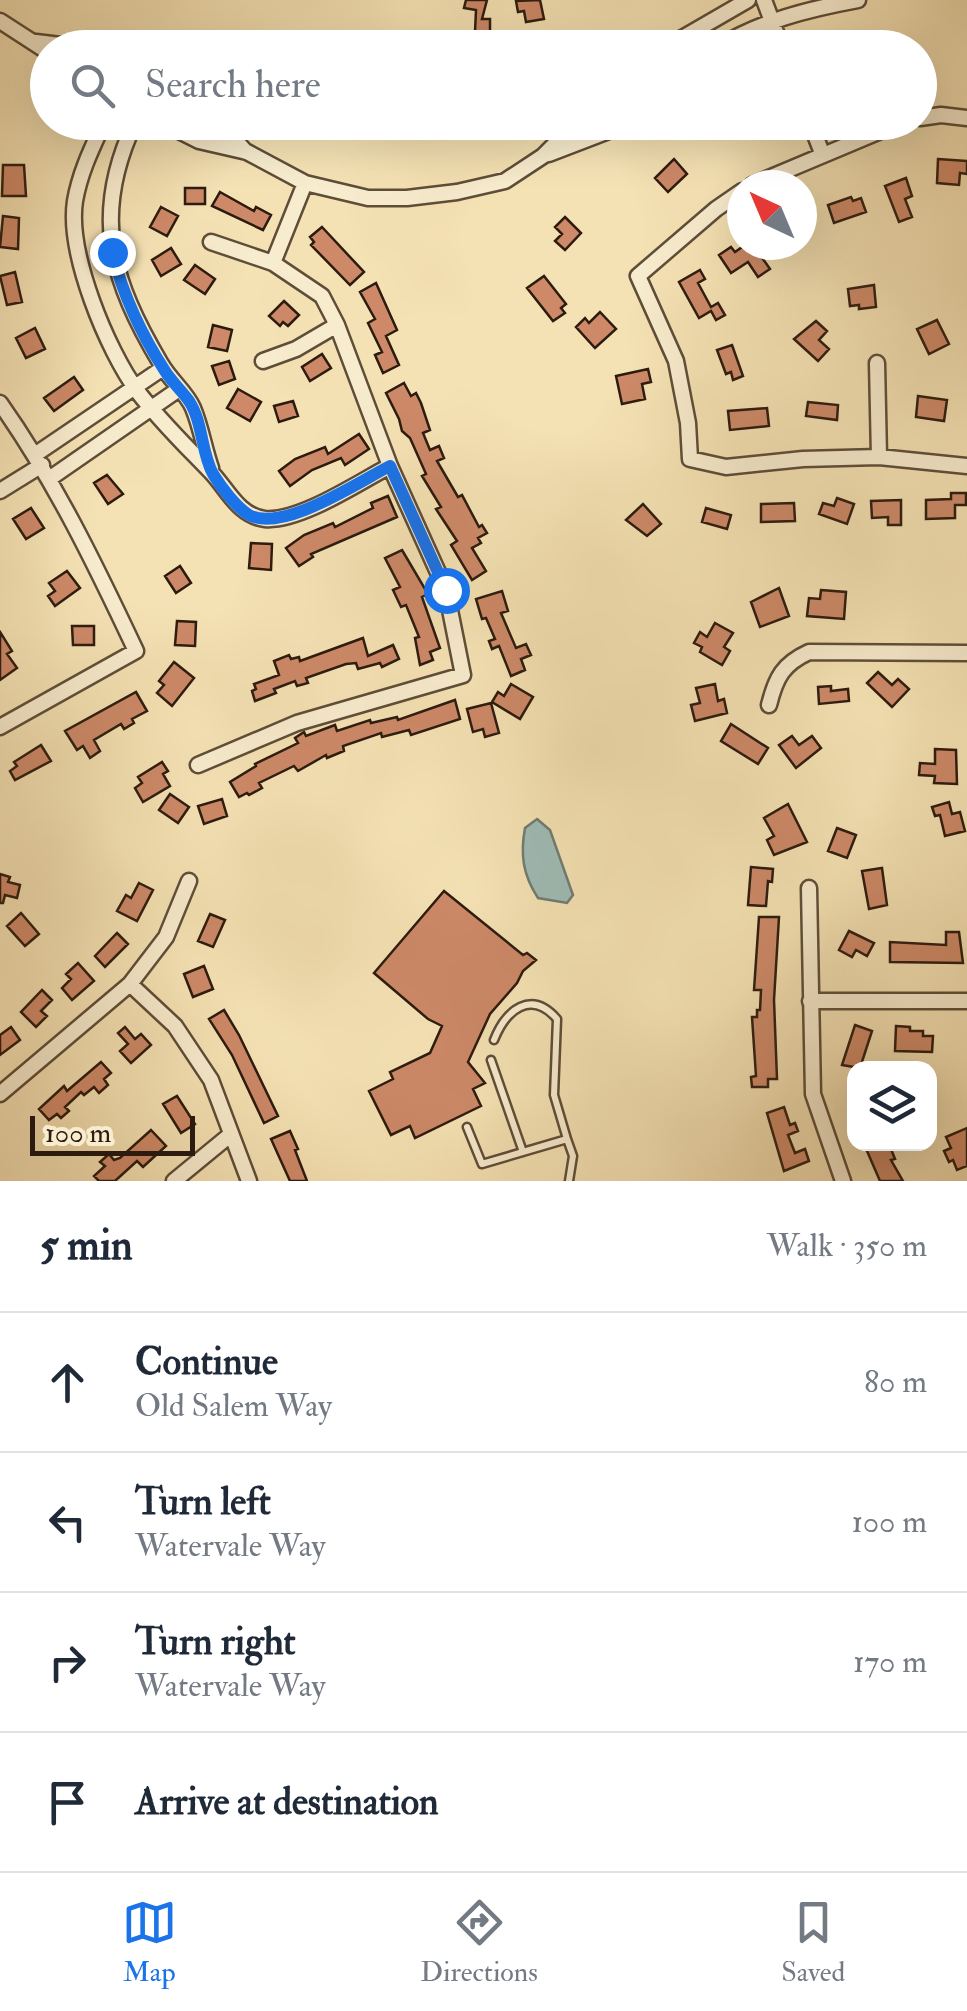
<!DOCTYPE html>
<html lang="en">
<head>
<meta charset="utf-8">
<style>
	body { margin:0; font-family:"IM FELL Double Pica",serif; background:#f2f2f3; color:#1f2937 }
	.controls { position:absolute; right:30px; bottom:30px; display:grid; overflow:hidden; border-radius:20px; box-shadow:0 10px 40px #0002 }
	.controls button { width:90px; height:90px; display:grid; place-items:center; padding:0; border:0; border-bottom:2px solid #e0e1e3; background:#fff; color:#1f2937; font:50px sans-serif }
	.compass { position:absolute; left:727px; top:170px; width:90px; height:90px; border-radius:50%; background:#fff; box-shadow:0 10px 40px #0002; rotate:316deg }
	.scale { position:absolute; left:30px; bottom:25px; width:165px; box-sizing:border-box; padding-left:10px; border:5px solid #2c1b0f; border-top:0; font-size:28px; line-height:35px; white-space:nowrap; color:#2c1b0f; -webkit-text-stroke:8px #f8ecce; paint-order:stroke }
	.stop { position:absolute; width:30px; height:30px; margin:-22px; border:8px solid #1a73e8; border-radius:50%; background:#fff }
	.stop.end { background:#1a73e8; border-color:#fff; box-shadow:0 2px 10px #0008 }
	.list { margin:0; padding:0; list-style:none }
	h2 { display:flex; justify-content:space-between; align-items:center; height:130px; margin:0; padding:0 40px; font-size:42px }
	h2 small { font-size:32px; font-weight:400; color:#747a83 }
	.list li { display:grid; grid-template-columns:65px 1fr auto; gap:30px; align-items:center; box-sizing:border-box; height:140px; padding:0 40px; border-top:2px solid #e0e1e3 }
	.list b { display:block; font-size:38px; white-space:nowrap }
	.list p { margin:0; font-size:32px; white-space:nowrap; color:#747a83 }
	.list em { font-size:32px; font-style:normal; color:#747a83 }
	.icon { flex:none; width:55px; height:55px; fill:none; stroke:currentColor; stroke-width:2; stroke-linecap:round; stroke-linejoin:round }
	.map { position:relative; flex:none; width:967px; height:1181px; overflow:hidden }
	.search { position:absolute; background:#fff; box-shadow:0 10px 40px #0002; left:30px; right:30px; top:30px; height:110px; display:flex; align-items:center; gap:25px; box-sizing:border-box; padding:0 35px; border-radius:55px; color:#747a83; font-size:38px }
	.sheet { height:690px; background:#fff }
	nav { display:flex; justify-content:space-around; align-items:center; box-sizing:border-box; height:140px; border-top:2px solid #e0e1e3; background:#fff; font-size:28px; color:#747a83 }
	nav a { display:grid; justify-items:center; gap:5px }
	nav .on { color:#1a73e8 }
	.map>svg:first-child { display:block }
</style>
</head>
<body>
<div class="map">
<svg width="967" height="1181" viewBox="0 0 967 1181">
	<rect width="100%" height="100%" fill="#f5e2b4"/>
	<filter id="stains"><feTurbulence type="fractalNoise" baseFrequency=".002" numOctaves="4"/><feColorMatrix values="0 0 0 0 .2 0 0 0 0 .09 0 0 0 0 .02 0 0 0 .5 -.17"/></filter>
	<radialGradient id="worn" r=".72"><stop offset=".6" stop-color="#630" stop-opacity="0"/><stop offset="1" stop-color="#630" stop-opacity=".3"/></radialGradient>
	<!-- water -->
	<path fill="#9fbcb6" stroke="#717c73" stroke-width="2.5" d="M537,819l13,11 23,65 -6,8 -29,-5c-15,-23 -18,-43 -13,-70z"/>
	<!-- building -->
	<path fill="#cd8968" stroke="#2c1b0f" stroke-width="2.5" d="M466,0h21l-5,19h8v13h-15l1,-22 -12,-2z
		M540,0l4,19 -18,3 -2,-11 -6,1 -2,-11z
		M674,159l13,15 -19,18 -13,-14z
		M938,159l29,2v13l-7,-1 -1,12 -22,-2z
		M3,165h21l2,31h-24z
		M906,178l6,18 -7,3 7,18 -13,5 -14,-36z
		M185,188h20v16h-20z
		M220,192l34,19 2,-4 15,8 -8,15 -51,-24z
		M851,197l2,4 8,-3 5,14 -32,11 -6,-18z
		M161,207l17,9 -11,20 -17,-9z
		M3,216l16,2 -1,31 -18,-2z
		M565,217l16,16 -16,17 -10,-9 7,-7 -7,-7z
		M322,227l42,45 -14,13 -39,-40 3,-3 -4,-5z
		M745,245h8l17,24 -12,8 -10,-15 -17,11 -12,-18 12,-8 4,5z
		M171,248l10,16 -20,12 -9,-16z
		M195,265l20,14 -10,15 -21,-14z
		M700,270l5,9 -7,4 13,24 7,-4 7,12 -9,5 -5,-9 -12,7 -20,-36z
		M15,272l7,30 -15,3 -7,-29z
		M544,276l22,28 -5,4 4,5 -12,8 -26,-33z
		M376,283l21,47 -11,6 13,29 -16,8 -8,-18 7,-3 -14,-29 7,-4 -15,-27z
		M874,285l2,22 -17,2v-4l-9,1 -2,-17z
		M284,301l15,14 -11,11 -5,-4 -3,4 -11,-10z
		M600,312l16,17 -21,19 -19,-21 9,-9 4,5z
		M937,320l12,24 -20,10 -12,-25z
		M816,321l11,10 -8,9 10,9 -11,12 -24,-22z
		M213,325l19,5 -5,21 -19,-4z
		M35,328l10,21 -19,9 -10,-20z
		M732,345l11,31 -10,4 -2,-8 -5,2 -9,-24z
		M322,354l9,14 -21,13 -8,-14z
		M229,361l6,18 -16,6 -7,-19z
		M648,369l3,13 -9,2 3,15 -23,5 -6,-28z
		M74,377l9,13 -29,21 -10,-13z
		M404,383l7,13 5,-3 5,10 9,27 -7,3 7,17 9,-4 5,12 -7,3 21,36 4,-2 17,32 3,-2 5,8 -9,5 3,5 -9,5 14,23 -14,9 -21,-35 6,-4 -21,-32 5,-2 -19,-31 4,-2 -16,-36 -8,-7 -3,-12 -13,-26z
		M238,389l23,13 -11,19 -23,-13z
		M918,396l29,4 -3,21 -28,-4z
		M293,401l5,15 -19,6 -5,-16z
		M808,402l30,3 -1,15 -31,-4z
		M767,408l2,18 -39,4 -2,-19z
		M359,434l10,15 -24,16 -4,-7 -29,12 -22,16 -11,-15 16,-12 30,-12 3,7z
		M107,475l16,19 -15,10 -14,-21z
		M951,493h15v12h-11v13l-29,1v-19l25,-1z
		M388,496l9,21 -86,37 2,3 -14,9 -13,-18 18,-13 29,-12 2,4 38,-19 -2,-5z
		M837,498l17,6 -7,20 -28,-10 4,-11 11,3z
		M901,500v25h-13v-8l-16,1 -1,-17z
		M794,503l1,18 -34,1v-18z
		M643,504l18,20 -14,12 -21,-16z
		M31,508l13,20 -18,11 -13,-20z
		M706,508l25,7 -4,14 -25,-7z
		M251,543l21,1 -1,26 -22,-2z
		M402,550l26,44 -6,3 18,51 -10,4 3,8 -13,5 -5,-27 4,-1 -13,-32 -5,2 -8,-17 7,-3 -15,-29z
		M180,566l11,17 -15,10 -11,-17z
		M67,571l13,17 -25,18 -7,-10 7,-5 -6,-8z
		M779,588l10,28 -29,11 -9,-25z
		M821,590l25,2 -2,27 -37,-3 2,-18 11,1z
		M502,591l6,20 -7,2 15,35 10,-4 5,11 -10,4 4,11 -14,6 -12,-30 -7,3 -3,-8 6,-2 -9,-21 -4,1 -6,-20z
		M177,621l19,1 -1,24 -20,-1z
		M715,623l18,10 -9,14 6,4 -8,14 -22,-13 2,-5 -8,-4 6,-11 7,5z
		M72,626h22v19h-21z
		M0,632l12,19 -5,3 10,14 -17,12z
		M363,638l5,18 25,-11 6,14 -17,8 -2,-4 -22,6 -2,-6 -10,1 -40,14 2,5 -11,3 -2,-5 -21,8 2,4 -21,8 -3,-10 4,-2 -2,-5 25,-9 -5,-14 15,-6 2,4 8,-2 1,4z
		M174,662l20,16 -22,28 -15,-13 7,-8 -5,-4z
		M878,672l14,13 6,-6 11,10 -17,18 -25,-24z
		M511,684l22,13 -13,22 -28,-17 6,-10 6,4z
		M715,684l3,17 6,-2 3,14 -32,8 -4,-16 9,-2 -4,-15z
		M831,686v5l17,-2 1,12 -30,3 -1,-17z
		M136,692l11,19 -15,8 2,4 -10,6 -3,-5 -27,16 6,11 -10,7 -7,-12 -6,4 -12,-19z
		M455,700l5,19 -49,16 -2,-5 -27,7 -1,-4 -38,13 1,5 -17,7 -1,-3 -28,16 -4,-5 -35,17 3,5 -13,7 -2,-2 -8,4 -9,-15 26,-16 -1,-2 43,-21 -3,-5 9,-6 2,4 29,-11 2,6 33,-11 1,3 26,-6 1,3z
		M491,703l8,30 -14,4 -2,-8 -10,3 -6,-23z
		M731,724l37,24 -10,16 -37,-23z
		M792,736l7,9 13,-9 9,12 -25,20 -17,-23z
		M41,745l10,16 -36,19 -5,-9 7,-5 -3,-4z
		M935,749l21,1 1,34 -23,-1 1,-7 -16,-1 1,-12 15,1z
		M162,762l6,9 -5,3 7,12 -27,16 -8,-14 7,-5 -4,-6z
		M170,794l19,13 -11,16 -19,-13z
		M222,799l5,17 -23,8 -6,-18z
		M949,802l3,12 8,-2 5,19 -20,5 -5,-21 -5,1 -3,-9z
		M788,804l19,38 -33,13 -7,-15 7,-4 -10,-18z
		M837,828l19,7 -9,23 -19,-7z
		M751,867l22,2 -1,13 -4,-1 -2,25 -18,-1z
		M882,868l5,37 -18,4 -7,-38z
		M0,874l10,3 -2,5 12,3 -3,13 -12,-3 -2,8h-3z
		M139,883l14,7 -16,31 -20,-10 9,-16 5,3z
		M444,891l79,64 4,-2 9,7 -13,11 -6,12 -27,31 -22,48 17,21 -12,6 8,17 -66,32 -5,-12 -19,9 -22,-44 24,-12 -3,-7 40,-19 12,-27 -14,-7 -54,-46z
		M21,913l18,21 -14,12 -18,-20z
		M210,914l15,6 -12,27 -15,-6z
		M759,917h20l-5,83 3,79h-9v8h-16l-1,-10 5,-1 -4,-59h5v-7h3l1,-20h-7z
		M849,931l25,12 -7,13 -11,-6 -4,7 -13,-7z
		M946,932h13l4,31 -73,-1v-20l56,3z
		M117,933l11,11 -23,23 -10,-11z
		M78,963l16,18 -22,19 -10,-12 9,-9 -5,-5z
		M204,966l9,23 -20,8 -9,-23z
		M42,990l10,10 -11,11 6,5 -11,11 -15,-15z
		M224,1010l15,25 39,81 -14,7 -32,-68 -23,-36z
		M855,1025l17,6 -12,37 -18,-3z
		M896,1026l14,1v4h13v5h10l-1,16 -37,-1z
		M11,1027l9,13 -20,15v-20z
		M125,1027l10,12 6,-5 10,11 -20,18 -11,-12 8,-7 -10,-11z
		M101,1062l10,11 -7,6 4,6 -9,8 -5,-6 -10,8 -3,-3 -16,15 4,4 -8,7 -4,-4 -8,6 -10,-11 25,-23 3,5z
		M177,1096l18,28 -14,9 -18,-29z
		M784,1107l6,18 5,-2 3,8 -10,4 7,18 10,-4 4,12 -25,10 -17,-58z
		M967,1128v38l-10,4 -4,-10 -4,2 -5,-11 7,-3 -5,-11z
		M151,1130l15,16 -23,21 -6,-6 -22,20h-16l-5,-5 11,-10 -5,-4 9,-8 5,6 6,-2z
		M290,1131l8,18 -3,1 12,31h-17l-19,-42z
		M864,1144h25l6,15 -4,1 12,21h-23z"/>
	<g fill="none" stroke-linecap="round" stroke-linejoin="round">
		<!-- lane casing -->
		<g stroke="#5e4d38" stroke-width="11">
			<path id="lane" d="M494,1040c12,-30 37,-51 63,-21l-3,76 13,44
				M491,1060l32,92
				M467,1127l15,37 85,-25 6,17 -4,25"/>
		</g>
		<!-- street casing -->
		<g stroke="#5e4d38" stroke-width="19">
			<path id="street" d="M764,0l18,48
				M0,21l48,31
				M36,42l49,6
				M665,48l83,-48
				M717,48c43,-27 92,-39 141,-48
				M920,118l21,-3 26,3
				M104,122c-12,26 -24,50 -29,79 -8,52 32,149 63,191 22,29 47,53 72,79 17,17 28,45 55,48 35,3 94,-37 125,-53
				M135,122c-44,93 -24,158 26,242 9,16 25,28 32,44 8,19 11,40 18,60
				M161,122l38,19 48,11 58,31 63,15h39l50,-6 48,-11 38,-25 34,-34
				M219,122l27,30
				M810,122l12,31
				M549,154l60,-23 10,-9
				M752,185l150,-63
				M742,191l-26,18 -78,67 38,85 12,62 2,36 36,8 77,-8 76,-2 88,9
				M273,263l32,-80
				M263,361l33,-12 41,-24
				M877,363l2,94
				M0,403c55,78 96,163 136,248l-136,76
				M36,454l127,-86
				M49,479l130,-90
				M0,491l42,-26
				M769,705c7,-28 14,-41 40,-53l158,1
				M198,765l99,-42 166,-48 -17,-85 -56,-124 -53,-141 -15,-29 -49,-33 -62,-21
				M809,888l4,206 30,87
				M130,984l45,42 36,54 38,101
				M810,1001h157
				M0,1094l130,-110 36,-47 23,-56
				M174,1181l56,-46"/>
		</g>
		<!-- lane -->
		<use href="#lane" stroke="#f8ecce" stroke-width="6"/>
		<!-- street -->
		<use href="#street" stroke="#f8ecce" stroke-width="14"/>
	</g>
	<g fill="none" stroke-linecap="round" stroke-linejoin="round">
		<!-- route -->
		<path stroke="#1a73e8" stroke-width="12" d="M112,252c11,43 29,82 53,119 7,11 17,20 24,30 14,21 12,51 24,73 8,13 23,33 36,41 34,18 109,-33 141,-49l56,124"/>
	</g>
	<rect width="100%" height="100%" filter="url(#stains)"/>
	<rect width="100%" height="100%" fill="url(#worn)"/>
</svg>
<div class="controls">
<button><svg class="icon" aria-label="layers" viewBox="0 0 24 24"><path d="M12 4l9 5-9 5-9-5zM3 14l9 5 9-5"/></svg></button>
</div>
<svg class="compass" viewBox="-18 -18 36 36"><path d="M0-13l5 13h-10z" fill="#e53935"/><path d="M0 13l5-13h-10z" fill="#747a83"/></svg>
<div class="scale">100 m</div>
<div class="stop" style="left:446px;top:590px"></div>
<div class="stop end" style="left:112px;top:252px"></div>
<div class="search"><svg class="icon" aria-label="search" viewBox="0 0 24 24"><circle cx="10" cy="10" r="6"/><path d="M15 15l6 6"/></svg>Search here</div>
</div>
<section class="sheet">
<h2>5 min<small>Walk · 350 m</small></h2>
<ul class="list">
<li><svg class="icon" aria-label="ahead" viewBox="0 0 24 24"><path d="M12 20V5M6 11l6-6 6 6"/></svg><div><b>Continue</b><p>Old Salem Way</p></div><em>80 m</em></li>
<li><svg class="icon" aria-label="left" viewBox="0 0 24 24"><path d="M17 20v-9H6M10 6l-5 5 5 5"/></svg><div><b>Turn left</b><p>Watervale Way</p></div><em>100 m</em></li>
<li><svg class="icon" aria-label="right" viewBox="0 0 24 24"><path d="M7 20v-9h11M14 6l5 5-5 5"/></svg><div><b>Turn right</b><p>Watervale Way</p></div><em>170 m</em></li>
<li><svg class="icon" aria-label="arrive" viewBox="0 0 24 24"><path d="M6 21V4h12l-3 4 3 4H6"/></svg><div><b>Arrive at destination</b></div></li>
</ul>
</section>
<nav>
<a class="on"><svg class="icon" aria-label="map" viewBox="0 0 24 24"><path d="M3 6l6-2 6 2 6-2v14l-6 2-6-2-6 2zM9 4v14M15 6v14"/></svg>Map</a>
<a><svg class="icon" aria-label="directions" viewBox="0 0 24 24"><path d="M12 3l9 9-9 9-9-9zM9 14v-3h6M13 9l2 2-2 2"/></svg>Directions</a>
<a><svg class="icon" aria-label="saved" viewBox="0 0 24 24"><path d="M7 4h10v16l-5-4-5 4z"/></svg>Saved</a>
</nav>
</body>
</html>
